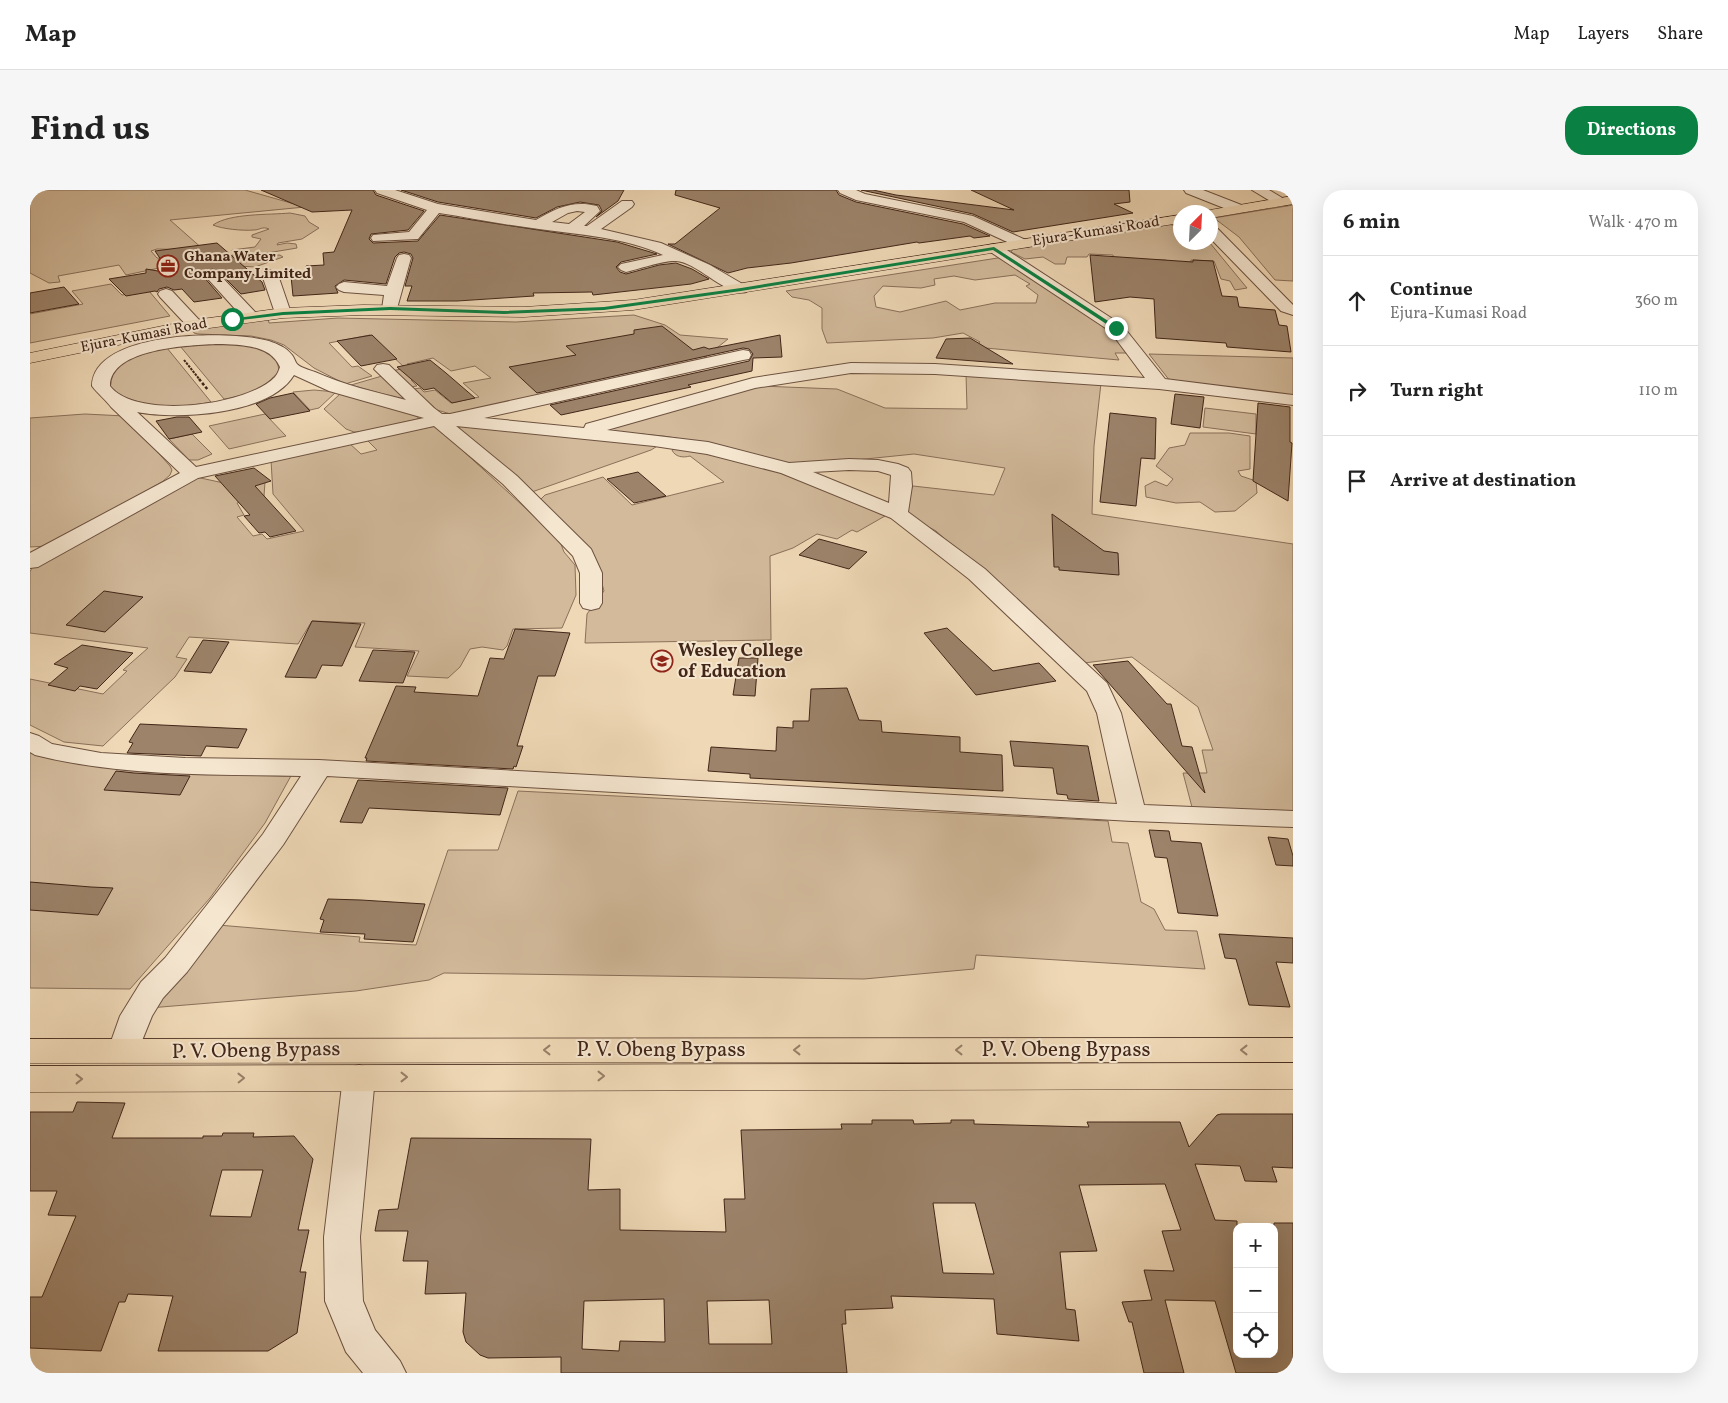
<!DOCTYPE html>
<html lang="en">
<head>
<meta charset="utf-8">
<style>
	body { margin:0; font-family:Vollkorn,serif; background:#f6f6f6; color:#222 }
	.controls { position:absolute; right:15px; bottom:15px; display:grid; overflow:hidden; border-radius:10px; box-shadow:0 5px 20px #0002 }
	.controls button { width:45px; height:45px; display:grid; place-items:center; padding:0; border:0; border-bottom:1px solid #e0e0e0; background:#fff; color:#222; font:25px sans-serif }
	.compass { position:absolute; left:1143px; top:15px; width:45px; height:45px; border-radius:50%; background:#fff; box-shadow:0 5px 20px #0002; rotate:24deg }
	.stop { position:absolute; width:15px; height:15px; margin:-11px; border:4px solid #0b8043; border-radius:50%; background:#fff }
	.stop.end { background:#0b8043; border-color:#fff; box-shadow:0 1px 5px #0008 }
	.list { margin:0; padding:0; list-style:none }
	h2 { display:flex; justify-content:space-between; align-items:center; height:65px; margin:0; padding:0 20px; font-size:21px }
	h2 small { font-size:16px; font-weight:400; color:#767676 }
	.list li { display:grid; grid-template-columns:32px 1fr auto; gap:15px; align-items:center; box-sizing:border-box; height:90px; padding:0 20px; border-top:1px solid #e0e0e0 }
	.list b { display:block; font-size:19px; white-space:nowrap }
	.list p { margin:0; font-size:16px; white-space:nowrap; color:#767676 }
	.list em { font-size:16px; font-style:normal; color:#767676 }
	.icon { flex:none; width:28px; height:28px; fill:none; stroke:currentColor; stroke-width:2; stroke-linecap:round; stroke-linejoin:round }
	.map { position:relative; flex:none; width:1263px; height:1183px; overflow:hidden; border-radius:20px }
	header { display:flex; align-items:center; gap:30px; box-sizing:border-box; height:70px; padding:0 25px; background:#fff; border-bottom:1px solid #e0e0e0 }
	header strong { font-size:24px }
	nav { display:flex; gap:28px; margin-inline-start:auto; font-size:18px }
	.intro { display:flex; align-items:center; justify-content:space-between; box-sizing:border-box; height:120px; padding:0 30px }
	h1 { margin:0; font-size:35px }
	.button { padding:12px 22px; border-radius:20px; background:#0b8043; color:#fff; font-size:18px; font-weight:700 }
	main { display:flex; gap:30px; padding:0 30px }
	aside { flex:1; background:#fff; border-radius:20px; box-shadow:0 5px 20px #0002 }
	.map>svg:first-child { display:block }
</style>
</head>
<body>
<header>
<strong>Map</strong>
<nav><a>Map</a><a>Layers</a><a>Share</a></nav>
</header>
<div class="intro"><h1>Find us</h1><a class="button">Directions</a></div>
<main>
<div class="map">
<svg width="1263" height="1183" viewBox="0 0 1263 1183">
	<rect width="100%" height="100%" fill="#efd8b6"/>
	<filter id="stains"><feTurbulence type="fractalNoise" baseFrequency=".004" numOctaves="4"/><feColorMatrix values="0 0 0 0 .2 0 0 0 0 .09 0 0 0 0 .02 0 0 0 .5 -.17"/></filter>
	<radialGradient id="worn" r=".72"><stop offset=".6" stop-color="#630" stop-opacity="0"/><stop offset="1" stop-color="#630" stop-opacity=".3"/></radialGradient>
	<!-- green -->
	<path fill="#d2ba9b" stroke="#8a705a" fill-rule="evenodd" d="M0,0h215l60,17 -135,13 34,30 -47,-1 -6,2 6,7 12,1 3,3 -8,5 -38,8 -7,-10 -61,11 2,6 -11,1 -19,-10z
		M1263,15v76l-18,-1 -36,-43 -25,-19z
		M260,23l15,3 4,6 10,6 -17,11 -24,4 -1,2 10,-2 9,1 1,4 -36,6 2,2 17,-1 3,2 -28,10 -16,-1 -10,-10 9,-2 -5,-2 -1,-2 23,-3 6,-8 -9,-2v-2l17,-6c-7,-3 -9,1 -15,1 -11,1 -32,-1 -41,-5 17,-12 56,-10 77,-12z
		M1138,34l12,3v15l30,1 37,45 -12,2 -5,-9 -9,-2 -7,-18 -23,-1v3l-24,-1 -1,-2 -52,-1 -1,-4 -24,-1 -2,3h-20l-2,7h-10l-12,-7 -18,2 -14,-7 2,-3z
		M974,67l102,66 26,30h-17l4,7 -145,-13 6,-5 -17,-9 -30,5 -106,5 -5,-14v-21l-13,-8 -17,-3 -6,-6zM985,85l15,9 -4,2 12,9 -2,8h-41l-35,7 -14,-9 -46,11 -24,-5 -2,-11 9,-10 38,2 14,-3 -1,-6 20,-3 21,4z
		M81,94l11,11 27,-4 21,25 -140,27v-29l53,-10 -11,-13z
		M604,125l31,10 15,10 48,4 -25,20 -249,56 -17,-5 -23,-21 6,-1 4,4 11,-2 16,13 28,-6 -16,-14 28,-5 -16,-12 -24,5 -18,-13 -26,6 14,14 -10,2 6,6 -7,1 -18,-16 13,-3 -35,-33 -41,8 23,24 6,-1 14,10 -27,8 -31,-16 -30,-23 -13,-5 -20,-4 -53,-2 -4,-1 -2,-4 76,-11 1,5 69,-5 178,4z
		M174,152c29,1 49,0 73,17l2,12c-16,19 -31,24 -55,28l-44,-53z
		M137,158l44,54c-36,7 -68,7 -100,-12l-3,-13c17,-22 33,-24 59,-29z
		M1119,164l144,4v40l-123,-17z
		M936,184l135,9 -7,63 -2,68 201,30v271l-100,-4 -10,-38h24l-5,-23h11l-15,-43 -66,-50 -48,6 -148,-132 -30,-16 -4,-6 11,-23 81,9 11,-27 -91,-14 -107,11h-20l-93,-24 -31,-5 -57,-5 -5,-3 159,-42 77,3 48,19 82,1z
		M352,186l26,25 -57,-16z
		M284,200l22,2 -17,16 -9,2 -17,-18z
		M311,203l60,15 17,9v2l-57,13h-7l-8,-3 -22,-20z
		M1175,218l51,6v20l-53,-7z
		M55,224l40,2 45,50 2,4 -2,5 -8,7 -114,64 -18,1v-129z
		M235,224l21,22 -57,13 -20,-23z
		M430,235l199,20 -8,5 -122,43 -73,-67z
		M406,236l123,113 5,13 11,13 1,30 -14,33 -49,1 -6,17 -4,4 -21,-3 -12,2 -10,18 -12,11 -41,-2 12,-25 -64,-4 10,-24 -53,-2 -14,23 -109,-7 -13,20 11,2 -12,18 -72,69 -39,-4 -34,-17v-46l73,15 24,-23 -4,-1 25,-22 -118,-15v-61l3,-7 163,-88 37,8 32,-3 -1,14 -27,7 7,12 -7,2 16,19 9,-2 5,5 37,-8 -31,-37 -2,-34 78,-17 12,11 16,-4 -11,-11z
		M1160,243h39l21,3v33l-12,2 3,5 15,5 1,12 -22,18 -20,1 -15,-10 -24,1 -30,-6 -1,-11 10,-5 12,5 6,-7 -17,-13 13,-18 16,-3z
		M162,244l20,20 -14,6h-9l-20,-21z
		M647,257l89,21 50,18 69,30 -28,16 -5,-2 -15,9 -20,-5 -24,14 -23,8 1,84 -186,3 2,-29 17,-23 -5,-18 -60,-72 6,-6 58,-18 29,28 92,-23 -34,-26c-7,2 -15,1 -18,-6z
		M0,557l33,14 229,13 -27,49 -55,75 -80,91 -100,-1z
		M488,601l590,30 4,21 16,1 13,59 13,7 11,21 32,1 8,38 -229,-14 -2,14 -110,10 -420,-6 -15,7 -73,11 -207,17 69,-83 142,12 -1,5 57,3 32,-95h50z"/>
	<!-- building -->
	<path fill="#9c836a" stroke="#422618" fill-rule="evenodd" d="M231,0h112l3,5 48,16 -16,19 -37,4 -2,5 4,4 45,-2 22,-26 177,27 40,12 -36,8 -5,5 4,5 6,2 33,-9 17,-2 16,6 17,10 -18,5 -98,11 -1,-3 -59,1 1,3 -77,5h-50l5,-15h-7l8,-28 -2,-4 -7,-2 -5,1 -4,4 -9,27 -42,-4 -9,6 3,7 -45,3 -2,-20 15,-1v-9l18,-1 -1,-12 11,-1 18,-42 -40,2z
		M371,0h223l-6,11 -22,16 6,-6 -3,-6 -19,-3 -23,5 -21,11 -98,-16z
		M646,0h160l3,5 17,7 107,22 27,12 -16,2 -4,-2 -51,7 -2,-1 -126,21 -44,5 -19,5 -60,-29h7l45,-36 -45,-13z
		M831,0h12l23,5 118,15 -43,-20h158l1,12 -16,2 19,9 -120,19 -40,-18z
		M187,53l45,39 3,8 -24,4 -22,-22 -7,-3 -9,7 19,22 -28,4 -12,-13 -8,1 -7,-3 -8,2 -2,3 -2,-1 -29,5 -17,-17 37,-6v-4l24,4 -15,-22z
		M1060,65l103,7v-2l20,1 9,35 15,1 2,10 36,3 4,15 8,1 4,26 -64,-5 -1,-4 -70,-5 -2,-39 -24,-2 -35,5z
		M34,97l15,17 -49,9v-20z
		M632,136l31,24 11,-3 5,2 71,-14 2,22 -29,1 -1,13 -64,14 3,2 -130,28 -11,-10 199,-44 4,-7 -4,-5 -6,-1 -206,45 -28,-26 67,-12 -10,-9 68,-12v-4z
		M342,145l25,24 -36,7 -24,-25z
		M940,148l43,26 -77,-6 10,-19z
		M400,170l16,13 29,25 -23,5 -18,-15 -10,2 -27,-23z
		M263,203l17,18 -40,8 -14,-15 14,-6z
		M1145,204l29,3 -4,31 -29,-4z
		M1228,213l32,4v35l2,1 -4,58 -35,-20z
		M1080,223l46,5 -1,41 -14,-1 -5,48 -36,-4z
		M147,227h12l13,15 -33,7 -13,-18z
		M224,278l17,13 -16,5 41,45 -26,6 -5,-5 -6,1 -15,-17 6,-1 -35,-39z
		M608,282l28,24 -32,7 -27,-24z
		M1022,324l52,37 14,2 1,22 -60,-5v-3h-5z
		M789,349l48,13 -18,17 -50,-14z
		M74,401l39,6 -38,35 -39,-7z
		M282,431l49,3 -19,42 -20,-1 -6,13 -31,-1z
		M917,438l46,43 46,-8 17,18 -80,14 -52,-62z
		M485,439l55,4 -15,43h-17l-21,70h6l-7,21 -2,-1 -1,3 -147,-8 1,-3h-2l31,-72 20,1 -2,5 64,4 12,-38 14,1z
		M173,450l26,2 -18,31 -27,-2z
		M52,455l51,8 -36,36 -17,-3 -5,5 -27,-6 20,-17 -14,-4z
		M343,460l42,2 -12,31 -44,-2z
		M709,468h19l-3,38 -22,-1z
		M1098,471l39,43h4l11,42 10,1 13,46 -112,-128z
		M817,498l12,32 22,1 1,11 78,5v15l42,3 1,36 -253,-13v-4l-42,-3 3,-24 65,4 1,-24 16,1v-7h16l2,-32z
		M110,534l107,5 -9,19 -32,-2 -5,10 -74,-3 6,-10 -4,-1z
		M980,551l78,5 11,55 -31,-2 -1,-4 -10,-1 -4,-26 -39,-2z
		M86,581l18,2 56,3 -10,19 -76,-5z
		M328,590l150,8 -8,27 -131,-7 -7,15 -22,-1z
		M1119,640l20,1 2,10 30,2 17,73 -40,-3 -11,-55 -12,-1z
		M1238,647l20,2 5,17v10l-17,-1z
		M0,692l61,5 22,1 -15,27 -68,-5z
		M298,709l33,1 64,4 -12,38 -49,-3 1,-5 -45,-2 4,-12 -4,-1z
		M1189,744l74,4v25l-17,-1 14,45 -41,-2 -13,-46 -11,-1z
		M47,912l48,1 -13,35h91v-2h19l1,-3h31l-1,4 41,-1 19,23 -15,71h11l-9,42h6l-9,61 -29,18h-110l15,-55 -45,-2 -3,8h-6l-18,49 -71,-3v-51h12l34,-81 -28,-1 9,-24h-27v-79h43zM192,980h41l-12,47 -41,-1z
		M1191,924h72v54l-21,-1 5,15 -32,-1 -5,-15 -45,-2 20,56 22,1v133h37v-131h19v150h-57l-21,-72 -50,-1 19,73h-40l-12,-51h-3l-7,-20 30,-2 -8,-30 30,1 -12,-40 19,-1 -16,-46 -86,1 18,66 -37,1 6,57 9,1 4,31 -82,-7 -3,-35 -103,-3 2,12 -48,2 1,14h-4l5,49h-286v-16l-73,1 -8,-3 -14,-13 -3,-10 3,-39 -41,1 3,-33h-25l5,-30h-33l4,-21 19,-1 13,-71 180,1 -3,51 32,-1v41l106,2 -2,-33h21l-4,-69 101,-1 -1,-5h31v-4h41l1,4 37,-1v-3h23v4l115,3 -2,-5h93l9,25 28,-32zM903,1013h42l19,71 -51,-1zM634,1109l1,43 -45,-1 -1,10 -37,-2 2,-48zM739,1110l3,44h-63l-2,-43z"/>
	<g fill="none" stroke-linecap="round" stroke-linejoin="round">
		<!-- minor casing -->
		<g stroke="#6d5240" stroke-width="2">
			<path id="minor" d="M345,0h20l43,14 98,16c20,-12 37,-20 61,-14l3,5 -16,15h3l35,-25h10l2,3 -2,3 -31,22 60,14 49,22 36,21 3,3 -3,3c-19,5 -49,-30 -70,-31 -11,-1 -38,8 -50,11l-5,-2 -3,-3 3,-3 42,-9c-38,-18 -83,-20 -124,-26 -34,-4 -67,-11 -100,-16l-21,26 -45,2 -2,-3 2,-3 36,-3 18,-22 -50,-17zM547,21l8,1 -16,12 -17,-2 16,-9z
				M808,0h18l9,4 108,22 55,25 2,3 -2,3h-10l-54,-25 -108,-22 -16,-7z
				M1154,0h19l41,16 2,3 -2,3h-10l-48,-19z
				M1222,0h17l20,12 -2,3h-10z
				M1180,35l5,1 78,79v10l-12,-4 -71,-73z
				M964,54l5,1 123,80 43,54 128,16v10l-134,-16 -224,-15 -84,-1 -96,15 -148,42 101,12 81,21 60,-4 29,1 20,4 10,4 3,4 1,14 -4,26 77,57 122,114 14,30 23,92 149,6v16l-161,-6 -805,-45 -44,69 -96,127 -24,26 -11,18 -17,42 -11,4 -11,-4 -5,-8 12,-34 21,-34 24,-24 98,-124 38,-58c-89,-2 -179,1 -266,-21l-5,-3v-19l9,3 13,8 49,9 84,5 134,2 798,44 -20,-91 -10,-22 -118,-112 -78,-61 -110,-45 -74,-19 -53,-8 -198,-20 61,50 74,73 11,24v30l-3,5 -8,2 -8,-2 -3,-5v-30l-7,-17 -70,-72 -69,-58 -236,52 -160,89 -8,1v-15l150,-80 -69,-66c-5,-7 -13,-13 -19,-21 1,-56 139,-56 177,-45 8,3 17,6 23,14 2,2 3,7 5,9 4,4 13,6 18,8 29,13 60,20 91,28l-32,-31 3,-4 6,-1 6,1 45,43 8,6h8l293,-64 6,1 2,4 -2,4 -6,1 -259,58 100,10 2,-4 167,-46 98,-15 84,1 210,14 -35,-47 -121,-80 -2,-3 2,-3zM188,154c22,1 52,0 62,23 -1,3 -3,8 -5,10 -28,29 -139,43 -165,9 0,-38 81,-41 108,-42zM264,185l35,16 95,27 -228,49 -59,-55c40,8 133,3 157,-37zM819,280l29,1 13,4 -2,28 -76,-31z
				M374,64l5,1 2,3 -15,54h-12l-2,-3 2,-14 -40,-3 -5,-2 -3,-3 3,-3 5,-2 43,4 10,-28 2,-3z
				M240,80l5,2 3,3 13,38 -2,3h-12l-2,-3 -13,-38 3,-3z
				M183,81l5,2 39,41 2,3 -2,3h-12l-37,-41 -3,-3 3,-3z
				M136,99l6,2 30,32 2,3 -2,3h-12l-30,-32 -2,-3 2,-3z
				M329,875l12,4 4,8 -15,160 3,64 12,29 25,31 6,12h-43l-17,-21 -21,-51 -1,-64 19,-160 4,-8z"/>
		</g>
		<!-- major casing -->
		<g stroke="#422618" stroke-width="1">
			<path id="major" d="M1263,6v8l-83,14v-6h-6l6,-2z
				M1150,25v8l-547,87 -109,7 -161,-2 -80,3 -96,13 -157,32v-10l157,-32 96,-13 80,-3 161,2 109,-7z"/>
		</g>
		<!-- highway casing -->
		<g stroke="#422618" stroke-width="1">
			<path id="highway" d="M1263,848v24l-1263,1v-24z
				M1263,873v26l-1263,3v-26z"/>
		</g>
		<!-- path-far1 -->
		<path stroke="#422618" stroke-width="2" stroke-dasharray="2.5 1" stroke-linecap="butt" d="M154,170l16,20"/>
		<!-- path -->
		<path stroke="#422618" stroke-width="2.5" stroke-dasharray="3 2" stroke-linecap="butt" d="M169,189l9,11"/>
		<!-- minor -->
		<use href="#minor" fill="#f5e6d0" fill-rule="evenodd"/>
		<!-- major -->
		<use href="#major" fill="#efd8b6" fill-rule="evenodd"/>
		<!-- highway -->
		<use href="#highway" fill="#efd8b6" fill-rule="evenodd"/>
	</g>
	<!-- one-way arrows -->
	<defs><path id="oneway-chevron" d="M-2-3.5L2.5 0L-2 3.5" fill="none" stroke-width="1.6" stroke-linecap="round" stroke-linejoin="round" transform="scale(1.25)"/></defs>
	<g stroke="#987f67">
		<use href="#oneway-chevron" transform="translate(517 860) rotate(-180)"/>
		<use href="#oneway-chevron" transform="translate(767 860) rotate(-180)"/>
		<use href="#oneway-chevron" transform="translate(929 860) rotate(-180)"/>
		<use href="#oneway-chevron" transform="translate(1214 860) rotate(-180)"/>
		<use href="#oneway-chevron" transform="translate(571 886)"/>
		<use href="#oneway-chevron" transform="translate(374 887)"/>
		<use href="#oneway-chevron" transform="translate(211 888) rotate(-1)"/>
		<use href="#oneway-chevron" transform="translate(49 889)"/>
	</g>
	<!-- route -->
	<path fill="#0b8043" d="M964,57l125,81 -5,1 -121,-79 -252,41 -137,19 -100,4 -114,-4 -107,5 -51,6 -2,-2 53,-7 107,-5 114,4 100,-4 137,-19z"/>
	<!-- icons -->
	<defs>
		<g id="office-ring" transform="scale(1.125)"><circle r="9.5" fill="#f5e6d0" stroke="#8f2418" stroke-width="1.5"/><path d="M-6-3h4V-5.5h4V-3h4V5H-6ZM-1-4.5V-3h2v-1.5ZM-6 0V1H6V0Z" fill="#8f2418"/></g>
		<g id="university-ring" transform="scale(1.125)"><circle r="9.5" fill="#f5e6d0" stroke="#8f2418" stroke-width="1.5"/><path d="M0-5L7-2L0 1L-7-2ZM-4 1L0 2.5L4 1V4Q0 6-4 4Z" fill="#8f2418"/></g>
	</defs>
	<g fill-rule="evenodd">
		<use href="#office-ring" x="138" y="76"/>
		<use href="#university-ring" x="632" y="471"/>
	</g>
	<g text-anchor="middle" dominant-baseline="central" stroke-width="4" stroke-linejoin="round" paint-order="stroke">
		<!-- far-street labels -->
		<g font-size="15" fill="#422618" stroke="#f5e6d0">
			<text transform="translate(1066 42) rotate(-9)">Ejura-Kumasi Road</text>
			<text transform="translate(114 146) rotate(-11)">Ejura-Kumasi Road</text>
		</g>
		<!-- far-poi labels -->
		<g font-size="15" font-weight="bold" fill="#422618" stroke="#f5e6d0" text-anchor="start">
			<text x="154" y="67">Ghana Water<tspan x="154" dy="17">Company Limited</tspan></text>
		</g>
		<!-- poi labels -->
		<g font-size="18" font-weight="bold" fill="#422618" stroke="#f5e6d0" text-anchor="start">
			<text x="648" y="461">Wesley College<tspan x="648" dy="21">of Education</tspan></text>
		</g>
		<!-- near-street labels -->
		<g font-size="21" fill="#422618" stroke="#f5e6d0">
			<text x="631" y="860">P. V. Obeng Bypass</text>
			<text x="1036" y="860">P. V. Obeng Bypass</text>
			<text transform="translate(226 861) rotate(-1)">P. V. Obeng Bypass</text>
		</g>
	</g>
	<rect width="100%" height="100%" filter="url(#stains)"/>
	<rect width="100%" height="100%" fill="url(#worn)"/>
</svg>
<div class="controls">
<button>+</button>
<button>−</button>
<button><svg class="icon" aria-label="locate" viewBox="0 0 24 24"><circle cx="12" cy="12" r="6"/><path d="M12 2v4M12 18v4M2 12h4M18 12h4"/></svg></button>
</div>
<svg class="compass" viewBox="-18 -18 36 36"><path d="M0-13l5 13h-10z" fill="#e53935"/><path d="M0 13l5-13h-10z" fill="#767676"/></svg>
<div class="stop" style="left:202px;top:129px"></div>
<div class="stop end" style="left:1086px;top:138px"></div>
</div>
<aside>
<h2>6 min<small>Walk · 470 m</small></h2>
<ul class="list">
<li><svg class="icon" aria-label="ahead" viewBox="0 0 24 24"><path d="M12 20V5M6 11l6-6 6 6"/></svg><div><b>Continue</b><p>Ejura-Kumasi Road</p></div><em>360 m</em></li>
<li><svg class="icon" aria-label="right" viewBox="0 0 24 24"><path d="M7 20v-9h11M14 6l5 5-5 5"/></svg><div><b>Turn right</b></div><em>110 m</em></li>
<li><svg class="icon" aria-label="arrive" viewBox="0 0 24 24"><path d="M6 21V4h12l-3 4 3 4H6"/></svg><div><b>Arrive at destination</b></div></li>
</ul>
</aside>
</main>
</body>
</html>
